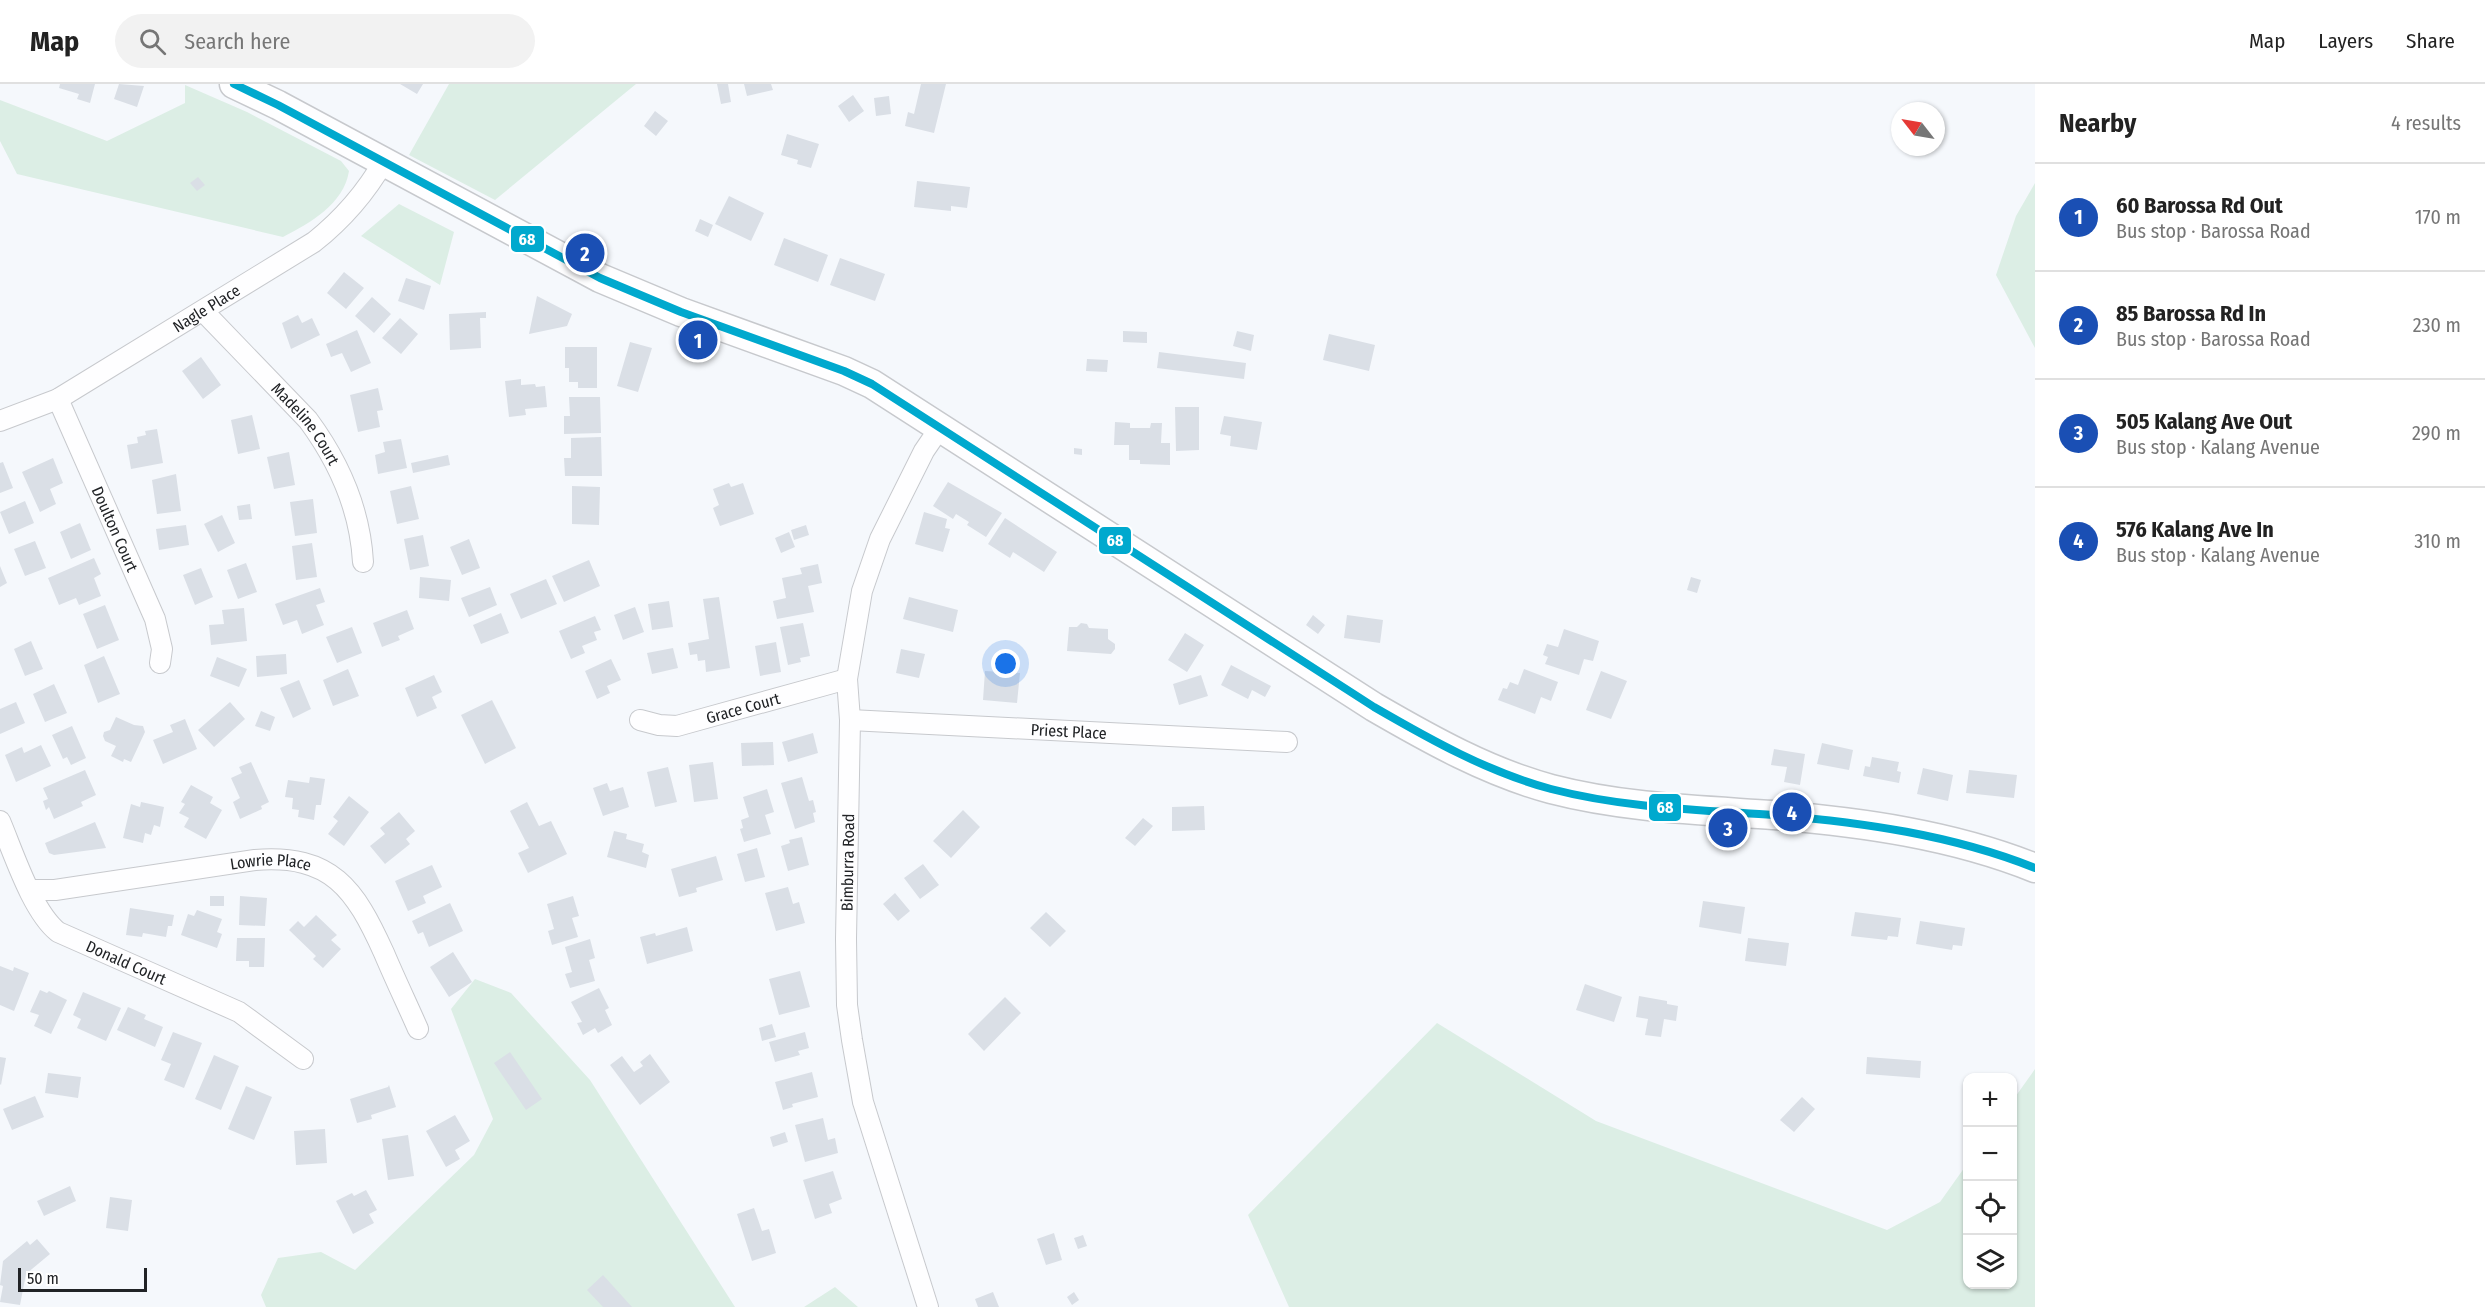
<!DOCTYPE html>
<html lang="en">
<head>
<meta charset="utf-8">
<style>
	body { margin:0; font-family:"Fira Sans Condensed",sans-serif; background:#f2f2f2; color:#222 }
	.controls { position:absolute; right:18px; bottom:18px; display:grid; overflow:hidden; border-radius:12px; box-shadow:0 2px 4px #0004 }
	.controls button { width:54px; height:54px; display:grid; place-items:center; padding:0; border:0; border-bottom:2px solid #e0e0e0; background:#fff; color:#222; font:30px sans-serif }
	.compass { position:absolute; left:1891px; top:18px; width:54px; height:54px; border-radius:50%; background:#fff; box-shadow:0 2px 4px #0004; rotate:301deg }
	.scale { position:absolute; left:18px; bottom:15px; width:129px; box-sizing:border-box; padding-left:6px; border:3px solid #212326; border-top:0; font-size:16px; line-height:21px; white-space:nowrap; color:#212326; -webkit-text-stroke:4px #fff; paint-order:stroke }
	.you { position:absolute; left:1006px; top:580px; width:21px; height:21px; margin:-15px; border:4px solid #fff; border-radius:50%; background:#1a73e8; box-shadow:0 0 0 9px #1a73e833 }
	.badge { display:grid; place-items:center; width:39px; height:39px; border-radius:50%; background:#1a73e8; color:#fff; font-size:20px; font-weight:700 }
	.pin { position:absolute; translate:-50% -50%; border:3px solid #fff; box-shadow:0 2px 6px #0006 }
	.list { margin:0; padding:0; list-style:none }
	h2 { display:flex; justify-content:space-between; align-items:center; height:78px; margin:0; padding:0 24px; font-size:26px }
	h2 small { font-size:20px; font-weight:400; color:#767676 }
	.list li { display:grid; grid-template-columns:39px 1fr auto; gap:18px; align-items:center; box-sizing:border-box; height:108px; padding:0 24px; border-top:2px solid #e0e0e0 }
	.list b { display:block; font-size:22px; white-space:nowrap }
	.list p { margin:0; font-size:20px; white-space:nowrap; color:#767676 }
	.list em { font-size:20px; font-style:normal; color:#767676 }
	.icon { flex:none; width:33px; height:33px; fill:none; stroke:currentColor; stroke-width:2; stroke-linecap:round; stroke-linejoin:round }
	.map { position:relative; flex:none; width:2035px; height:1223px; overflow:hidden }
	header { display:flex; align-items:center; gap:36px; box-sizing:border-box; height:84px; padding:0 30px; background:#fff; border-bottom:2px solid #e0e0e0 }
	header strong { font-size:28px }
	nav { display:flex; gap:33px; margin-inline-start:auto; font-size:21px }
	.search { width:420px; height:54px; background:#f2f2f2; display:flex; align-items:center; gap:15px; box-sizing:border-box; padding:0 21px; border-radius:33px; color:#767676; font-size:22px }
	main { display:flex }
	aside { flex:1; background:#fff }
	.map>svg:first-child { display:block }
</style>
</head>
<body>
<header>
<strong>Map</strong>
<div class="search"><svg class="icon" aria-label="search" viewBox="0 0 24 24"><circle cx="10" cy="10" r="6"/><path d="M15 15l6 6"/></svg>Search here</div>
<nav><a>Map</a><a>Layers</a><a>Share</a></nav>
</header>
<main>
<div class="map">
<svg width="2035" height="1223" viewBox="0 0 2035 1223">
	<rect width="100%" height="100%" fill="#f5f8fc"/>
	<!-- green -->
	<path fill="#dceee5" d="M449,0h187l-141,116 -86,-45z
		M185,1l62,27 94,49 8,10c-5,33 -39,52 -66,66l-266,-63 -17,-33v-41l107,41 78,-38z
		M2035,99v165l-39,-73 20,-59z
		M399,120l55,28 -14,53 -79,-49z
		M475,895l36,14 79,87 145,227h-469l-5,-12 17,-37 43,-6 34,18 119,-115 19,-36 -42,-110z
		M1437,939l159,98 291,109 53,-28 27,-38 1,120h44l1,-184 22,-31v238h-746l-41,-92z
		M835,1203l23,20h-54z"/>
	<!-- building -->
	<path fill="#dadfe6" d="M60,0h35l-5,19 -13,-4 2,-5 -20,-6z
		M119,0l25,2 -7,21 -23,-8z
		M400,0h23l-6,10z
		M717,0h11l3,18 -10,2z
		M744,0h27l2,6 -26,6z
		M921,0h25l-12,49 -29,-7 3,-14 6,2z
		M853,11l11,16 -15,11 -11,-16z
		M889,12l2,18 -15,2 -2,-18z
		M655,27l13,10 -12,15 -12,-10z
		M787,50l32,10 -8,24 -14,-4 1,-4 -17,-5z
		M198,93l7,8 -8,6 -7,-8z
		M917,97l53,6 -3,21 -16,-2v5l-37,-4z
		M729,112l35,17 -13,28 -36,-17z
		M700,135l13,6 -5,12 -13,-6z
		M784,154l44,17 -10,27 -44,-17z
		M840,174l45,16 -10,27 -45,-16z
		M344,188l20,16 -18,21 -19,-16z
		M406,194l25,8 -7,24 -26,-9z
		M537,212l35,18 -5,12 -38,8z
		M372,213l19,17 -17,19 -19,-17z
		M486,228v6h-6l1,30 -31,2 -1,-36z
		M298,231l4,8 10,-5 8,17 -29,14 -9,-26z
		M400,234l18,16 -17,20 -19,-16z
		M357,246l14,33 -20,9 -9,-19 -11,4 -5,-13z
		M1123,247l24,1v11l-24,-1z
		M1237,247l17,4 -3,16 -18,-5z
		M1329,250l46,11 -6,26 -46,-11z
		M630,258l22,6 -14,44 -21,-6z
		M565,263h32v41h-19v-6h-9v-14h-4z
		M1159,268l87,11 -2,16 -87,-11z
		M201,273l20,28 -18,14 -21,-28z
		M1087,275l21,1 -1,12 -21,-1z
		M521,295v6l14,-1 1,3 9,-1 2,21 -22,2 1,6 -17,2 -4,-36z
		M378,304l5,22 -6,1 3,16 -22,5 -8,-37z
		M569,313h31l1,36 -37,1v-18h6z
		M1175,323h24v43l-23,1z
		M252,331l8,34 -22,5 -7,-34z
		M1224,332l38,6 -5,28 -27,-4 1,-10 -11,-2z
		M1115,338l15,1v5h20l1,-5h11l-1,20h9v22l-30,-1v-4h-11v-15h-15z
		M157,345l6,34 -32,6 -4,-24 11,-2 -1,-6 9,-2 -1,-4z
		M601,353l1,39h-37l-1,-18h7v-20z
		M401,355l6,29 -29,6 -3,-19 10,-3 -2,-10z
		M1074,364l8,1v6l-8,-1z
		M289,368l6,33 -21,4 -7,-32z
		M448,371l2,10 -37,8 -2,-10z
		M53,374l10,25 -13,6 6,15 -16,8 -18,-40z
		M3,378l10,26 -13,5v-30z
		M176,390l5,37 -24,3 -5,-34z
		M948,398l54,31 -16,24 -19,-12 2,-3 -13,-8 -3,5 -20,-13z
		M729,399l2,4 12,-4 11,31 -34,12 -7,-18 6,-3 -6,-16z
		M411,402l8,33 -22,5 -7,-33z
		M572,402l28,1 -1,38 -27,-1z
		M313,415l4,34 -22,3 -5,-34z
		M25,417l9,22 -25,11 -9,-22z
		M250,420l2,15 -13,1 -2,-14z
		M924,428l23,7 -2,9 5,1 -7,23 -28,-8z
		M222,431l13,28 -17,9 -14,-28z
		M1005,434l52,34 -13,20 -31,-20 -3,6 -22,-14z
		M80,439l11,27 -20,9 -11,-27z
		M186,441l3,20 -30,5 -3,-21z
		M806,441l3,10 -15,5 -3,-10z
		M789,448l6,15 -14,6 -6,-15z
		M423,451l6,31 -19,4 -6,-31z
		M469,455l11,29 -18,7 -12,-28z
		M35,457l11,27 -21,8 -11,-27z
		M312,459l5,34 -21,3 -4,-34z
		M94,474l7,16 -7,4 7,18 -22,9 -3,-7 -17,7 -11,-27z
		M589,476l11,26 -36,16 -12,-26z
		M246,479l11,29 -19,7 -11,-29z
		M818,480l4,19 -14,3 6,26 -37,7 -4,-18 13,-3 -4,-20 20,-4 -2,-6z
		M0,482l7,17 -7,4z
		M201,484l12,29 -18,8 -12,-30z
		M420,493l31,3 -2,21 -30,-3z
		M1691,493l10,3 -4,13 -10,-3z
		M546,495l11,25 -36,15 -11,-25z
		M490,503l7,18 -28,12 -8,-19z
		M320,504l5,14 -9,3 8,20 -22,9 -5,-14 -14,5 -8,-21z
		M719,513l11,71 -24,4 -1,-12 -7,1 -1,-7 -7,1 -2,-12 21,-4 -6,-40z
		M909,513l49,13 -5,22 -50,-13z
		M669,517l4,26 -21,3 -4,-26z
		M105,521l14,35 -22,9 -14,-35z
		M635,523l9,25 -21,8 -9,-25z
		M244,524l3,33 -36,4 -2,-20 15,-1 -2,-14z
		M407,526l7,19 -16,7 2,4 -18,7 -9,-24z
		M501,529l8,20 -28,11 -8,-19z
		M1313,531l12,10 -7,9 -12,-9z
		M1347,531l36,5 -3,23 -36,-5z
		M595,532l6,14 -7,2 3,8 -15,6 3,7 -14,6 -12,-28z
		M803,539l7,33 -10,2 1,4 -13,3 -8,-38z
		M1081,539l6,1 2,4 19,1v10l7,5v5l-4,5 -44,-3 2,-24h8z
		M352,543l10,26 -25,10 -11,-26z
		M1564,545l35,12 -6,20 -9,-2 -5,16 -34,-11 3,-7 -5,-2 4,-11 11,3z
		M1185,549l19,12 -17,27 -19,-12z
		M31,557l12,28 -18,7 -11,-27z
		M776,558l5,30 -21,4 -5,-30z
		M673,564l5,20 -26,6 -5,-21z
		M901,565l24,5 -6,24 -23,-5z
		M286,570l1,20 -30,3 -1,-21z
		M104,572l16,38 -22,9 -14,-38z
		M217,573l30,12 -8,18 -29,-11z
		M611,575l10,21 -14,6 3,7 -13,6 -12,-28z
		M1231,581l40,21 -6,11 -13,-7 -4,9 -27,-14z
		M348,585l11,27 -26,10 -10,-26z
		M1524,585l34,13 -7,19 -10,-4 -6,17 -37,-14 5,-12 4,1 3,-7 8,3z
		M985,587l35,2 -3,30 -34,-3z
		M1601,587l26,10 -16,38 -25,-9z
		M434,591l8,17 -10,5 5,11 -20,9 -12,-29z
		M1201,591l7,21 -29,9 -6,-21z
		M299,596l12,29 -18,9 -13,-30z
		M54,600l13,29 -22,9 -12,-28z
		M492,616l24,48 -31,16 -24,-49z
		M16,618l9,21 -25,11v-25z
		M230,618l15,17 -31,28 -16,-17z
		M261,627l14,6 -5,14 -15,-5z
		M116,633l18,8 9,1 2,6 -14,30 -7,-3 -1,3 -12,-6 5,-10 -11,-5 -2,-5 1,-4 6,-2z
		M185,635l12,30 -34,15 -10,-24 20,-8 -3,-7z
		M72,642l14,32 -15,7 -4,-8 -4,2 -11,-24z
		M813,649l5,20 -30,9 -6,-20z
		M773,658l1,23 -32,1 -1,-23z
		M1822,659l31,7 -4,20 -32,-6z
		M41,661l10,21 -35,16 -11,-27 17,-8 2,6z
		M1774,665l31,5 -5,31 -16,-3 3,-15 -16,-2z
		M1872,673l27,5 -2,9 4,1 -2,11 -36,-7 2,-10 5,1z
		M251,678l18,40 -8,4 1,3 -22,10 -7,-17 7,-4 -9,-20 11,-5 -3,-6z
		M713,678l5,37 -24,3 -5,-37z
		M668,683l9,35 -22,5 -8,-35z
		M1923,684l30,7 -5,26 -31,-7z
		M85,686l11,25 -15,7 2,4 -29,13 -5,-12 -3,3 -3,-9 5,-2 -5,-11z
		M1969,686l48,5 -3,23 -48,-5z
		M310,693l15,2 -4,26h-5l-2,15 -16,-3 1,-7 -7,-1 1,-11 -8,-1 3,-17 21,3z
		M802,693l7,24 4,-1 3,12 -3,1 2,9 -20,7 -14,-46z
		M607,699l3,8 13,-4 6,20 -26,9 -10,-28z
		M191,701l22,12 -3,6 12,7 -16,29 -22,-12 5,-9 -10,-5 6,-9 -4,-2z
		M767,705l7,23 -9,3 6,19 -27,8 -4,-13 3,-1 -2,-8 8,-3 -6,-20z
		M349,712l20,16 -25,34 -16,-12 10,-13 -5,-4z
		M141,718l23,5 -4,20 -6,-2 -3,10 -6,-2 -2,10 -20,-5 8,-34 9,3z
		M527,718l12,24 12,-5 16,33 -39,19 -10,-20 11,-5 -19,-37z
		M1204,722l1,24 -33,1v-24z
		M963,726l17,17 -29,31 -18,-17z
		M399,728l16,19 -9,8 4,5 -25,20 -15,-18 15,-12 -5,-6z
		M1143,734l10,8 -18,20 -10,-8z
		M95,738l11,26 -52,7 -5,-2 -4,-10z
		M614,747l13,3 -1,5 18,5 -2,8 7,3 -3,13 -39,-11z
		M802,753l7,28 -21,6 -7,-25 9,-3 -1,-3z
		M757,764l8,29 -20,5 -8,-28z
		M716,772l7,24 -27,8 1,4 -18,5 -8,-28z
		M923,780l16,21 -19,14 -16,-21z
		M432,781l10,22 -19,9 3,7 -18,8 -13,-30z
		M788,803l5,17 6,-2 6,21 -29,8 -11,-38z
		M895,809l15,18 -12,10 -15,-17z
		M210,812h14v10h-14z
		M240,812l27,2 -2,28 -26,-1z
		M573,812l6,20 -7,2 6,19 -26,8 -4,-14 6,-2 -7,-25z
		M1703,817l42,6 -4,27 -42,-7z
		M450,819l13,28 -34,16 -6,-15 -5,2 -6,-13z
		M130,824l44,7 -2,11h-4l-2,11 -23,-4 -1,4 -16,-2z
		M197,826l25,9 -5,13 5,2 -5,14 -36,-13 7,-21 6,2z
		M1046,828l20,19 -16,16 -20,-19z
		M1855,828l46,6 -3,19 -10,-1 -1,4 -36,-4z
		M316,831l21,20 -6,5 10,9 -18,19 -10,-9 3,-3 -27,-26 9,-9 6,6z
		M1920,837l45,7 -3,18 -9,-1 -1,5 -36,-6z
		M687,843l6,24 -46,13 -7,-27 15,-4 1,3z
		M237,854h28l-1,29h-15v-6h-13z
		M1748,854l41,5 -3,23 -41,-5z
		M590,855l5,19 -6,2 6,21 -25,7 -5,-14 7,-2 -7,-25z
		M453,868l19,30 -23,15 -19,-30z
		M0,882l13,5 1,-4 15,6 -15,38 -14,-6z
		M800,887l10,36 -31,8 -10,-36z
		M1585,900l37,13 -8,25 -38,-12z
		M599,904l10,20 -4,2 7,15 -14,8 -3,-5 -12,7 -6,-12 5,-1 -11,-20z
		M40,906l7,3 2,-2 18,9 -16,34 -17,-8 5,-11 -9,-3z
		M83,908l38,16 -15,33 -29,-13 4,-9 -8,-4z
		M1639,912l28,5v3l11,2 -2,15 -12,-2 -3,18 -16,-2 3,-16 -12,-2z
		M1005,913l16,16 -37,38 -16,-17z
		M128,923l18,8 -2,4 19,8 -8,20 -38,-17z
		M772,940l4,13 -14,4 -3,-13z
		M173,948l29,11 -18,45 -20,-8 7,-16 -10,-4z
		M805,948l4,16 -11,3 2,4 -25,7 -6,-20z
		M510,968l32,47 -16,11 -32,-47z
		M650,970l20,28 -30,23 -30,-40 12,-9 12,16 9,-6 -3,-4z
		M214,971l25,11 -18,44 -26,-11z
		M0,973l6,1 -5,27 -1,-1z
		M1867,973l54,4 -1,17 -54,-4z
		M812,988l6,25 -26,7 1,3 -10,3 -8,-28z
		M48,989l33,4 -3,21 -33,-5z
		M389,1001l7,22 -25,8 1,4 -15,4 -7,-24 38,-12z
		M246,1002l26,11 -18,43 -26,-11z
		M35,1012l9,21 -32,13 -9,-21z
		M1802,1013l13,12 -21,23 -14,-12z
		M455,1031l15,26 -15,9 5,9 -14,8 -20,-36z
		M823,1034l5,22 7,-2 3,15 -33,9 -10,-37z
		M325,1045l2,34 -31,2 -2,-34z
		M785,1048l3,10 -15,5 -3,-10z
		M408,1051l6,41 -26,4 -6,-41z
		M833,1087l9,28 -13,5 3,9 -17,6 -12,-39z
		M70,1102l6,15 -32,15 -7,-15z
		M366,1106l11,20 -8,4 5,9 -21,11 -17,-33 16,-8 2,3z
		M110,1113l22,3 -4,31 -22,-3z
		M754,1124l8,23 7,-2 7,24 -24,8 -15,-47z
		M1054,1149l8,27 -16,5 -9,-26z
		M1083,1151l4,11 -9,3 -4,-11z
		M37,1155l13,15 -24,20 -6,31 -20,-3 3,-16 -3,-1 3,-24 24,-20 3,4z
		M603,1191l29,32h-29l-16,-17z
		M993,1208l6,15h-21l-3,-8z
		M1074,1208l5,8 -7,5 -5,-8z"/>
	<g fill="none" stroke-linecap="round" stroke-linejoin="round">
		<!-- street casing -->
		<g stroke="#c7c9cd" stroke-width="22">
			<g id="street">
				<path id="s1" d="M203,227l105,109c31,42 52,89 55,142"/>
				<path id="s2" d="M58,315l97,220 7,30 -2,14"/>
				<path id="s3" d="M0,337l58,-22 256,-157c29,-23 51,-48 70,-81"/>
				<path id="s4" d="M640,636l19,5 18,1 170,-47"/>
				<path id="s5" d="M850,636l437,22"/>
				<path id="s6" d="M0,737c14,33 32,90 58,111l181,80 64,47"/>
				<path id="s7" d="M30,806h25l200,-30c77,-6 100,29 129,93 11,26 23,51 34,76"/>
				<path id="s8" d="M928,1223l-65,-205 -11,-62 -5,-35 -1,-66 4,-219 -3,-41 15,-88 18,-52 44,-88 17,-25"/>
			</g>
		</g>
		<!-- secondary casing -->
		<g stroke="#c7c9cd" stroke-width="31">
			<path id="secondary" d="M234,0l44,21 322,173 81,34 163,59 28,13 502,323c57,33 114,65 177,82 73,19 148,21 222,26 88,7 180,20 262,53"/>
		</g>
		<!-- street -->
		<use href="#street" stroke="#fefeff" stroke-width="20"/>
		<!-- secondary -->
		<use href="#secondary" stroke="#fefeff" stroke-width="28"/>
		<!-- bus-1 casing -->
		<g stroke="#fff" stroke-width="12">
			<path id="bus-1" d="M234,0l44,21 322,173 81,34 163,59 28,13 502,323c57,33 114,65 177,82 73,19 148,21 222,26 88,7 180,20 262,53"/>
		</g>
		<!-- bus-1 -->
		<use href="#bus-1" stroke="#00a9ce" stroke-width="8"/>
	</g>
	<g text-anchor="middle" dominant-baseline="central" stroke-width="4.5" stroke-linejoin="round" paint-order="stroke">
		<!-- street labels -->
		<g font-size="16" fill="#212326" stroke="#fff">
			<text stroke="none"><textPath href="#s3" startOffset="236">Nagle Place</textPath></text>
			<text stroke="none"><textPath href="#s1" startOffset="153">Madeline Court</textPath></text>
			<text stroke="none"><textPath href="#s2" startOffset="142">Doulton Court</textPath></text>
			<text stroke="none"><textPath href="#s4" startOffset="106">Grace Court</textPath></text>
			<text stroke="none"><textPath href="#s5" startOffset="219">Priest Place</textPath></text>
			<text stroke="none"><textPath href="#s8" startOffset="456">Bimburra Road</textPath></text>
			<text stroke="none"><textPath href="#s7" startOffset="243">Lowrie Place</textPath></text>
			<text stroke="none"><textPath href="#s6" startOffset="201">Donald Court</textPath></text>
		</g>
	</g>
	<g stroke="#fff" stroke-width="2">
		<rect x="510" y="141" width="35" height="28" rx="6" fill="#00a9ce"/>
		<rect x="1098" y="442" width="34" height="29" rx="6" fill="#00a9ce"/>
		<rect x="1648" y="709" width="34" height="29" rx="6" fill="#00a9ce"/>
	</g>
	<g font-size="16" text-anchor="middle" font-weight="bold" fill="#fff">
		<text x="527" y="161">68</text>
		<text x="1115" y="462">68</text>
		<text x="1665" y="729">68</text>
	</g>
</svg>
<div class="controls">
<button>+</button>
<button>−</button>
<button><svg class="icon" aria-label="locate" viewBox="0 0 24 24"><circle cx="12" cy="12" r="6"/><path d="M12 2v4M12 18v4M2 12h4M18 12h4"/></svg></button>
<button><svg class="icon" aria-label="layers" viewBox="0 0 24 24"><path d="M12 4l9 5-9 5-9-5zM3 14l9 5 9-5"/></svg></button>
</div>
<svg class="compass" viewBox="-18 -18 36 36"><path d="M0-13l5 13h-10z" fill="#e53935"/><path d="M0 13l5-13h-10z" fill="#767676"/></svg>
<div class="scale">50 m</div>
<div class="you"></div>
<div class="pin badge" style="left:698px;top:256px;background:#1a4fb4">1</div>
<div class="pin badge" style="left:585px;top:169px;background:#1a4fb4">2</div>
<div class="pin badge" style="left:1728px;top:744px;background:#1a4fb4">3</div>
<div class="pin badge" style="left:1792px;top:728px;background:#1a4fb4">4</div>
</div>
<aside>
<h2>Nearby<small>4 results</small></h2>
<ul class="list">
<li><span class="badge" style="background:#1a4fb4">1</span><div><b>60 Barossa Rd Out</b><p>Bus stop · Barossa Road</p></div><em>170 m</em></li>
<li><span class="badge" style="background:#1a4fb4">2</span><div><b>85 Barossa Rd In</b><p>Bus stop · Barossa Road</p></div><em>230 m</em></li>
<li><span class="badge" style="background:#1a4fb4">3</span><div><b>505 Kalang Ave Out</b><p>Bus stop · Kalang Avenue</p></div><em>290 m</em></li>
<li><span class="badge" style="background:#1a4fb4">4</span><div><b>576 Kalang Ave In</b><p>Bus stop · Kalang Avenue</p></div><em>310 m</em></li>
</ul>
</aside>
</main>
</body>
</html>
